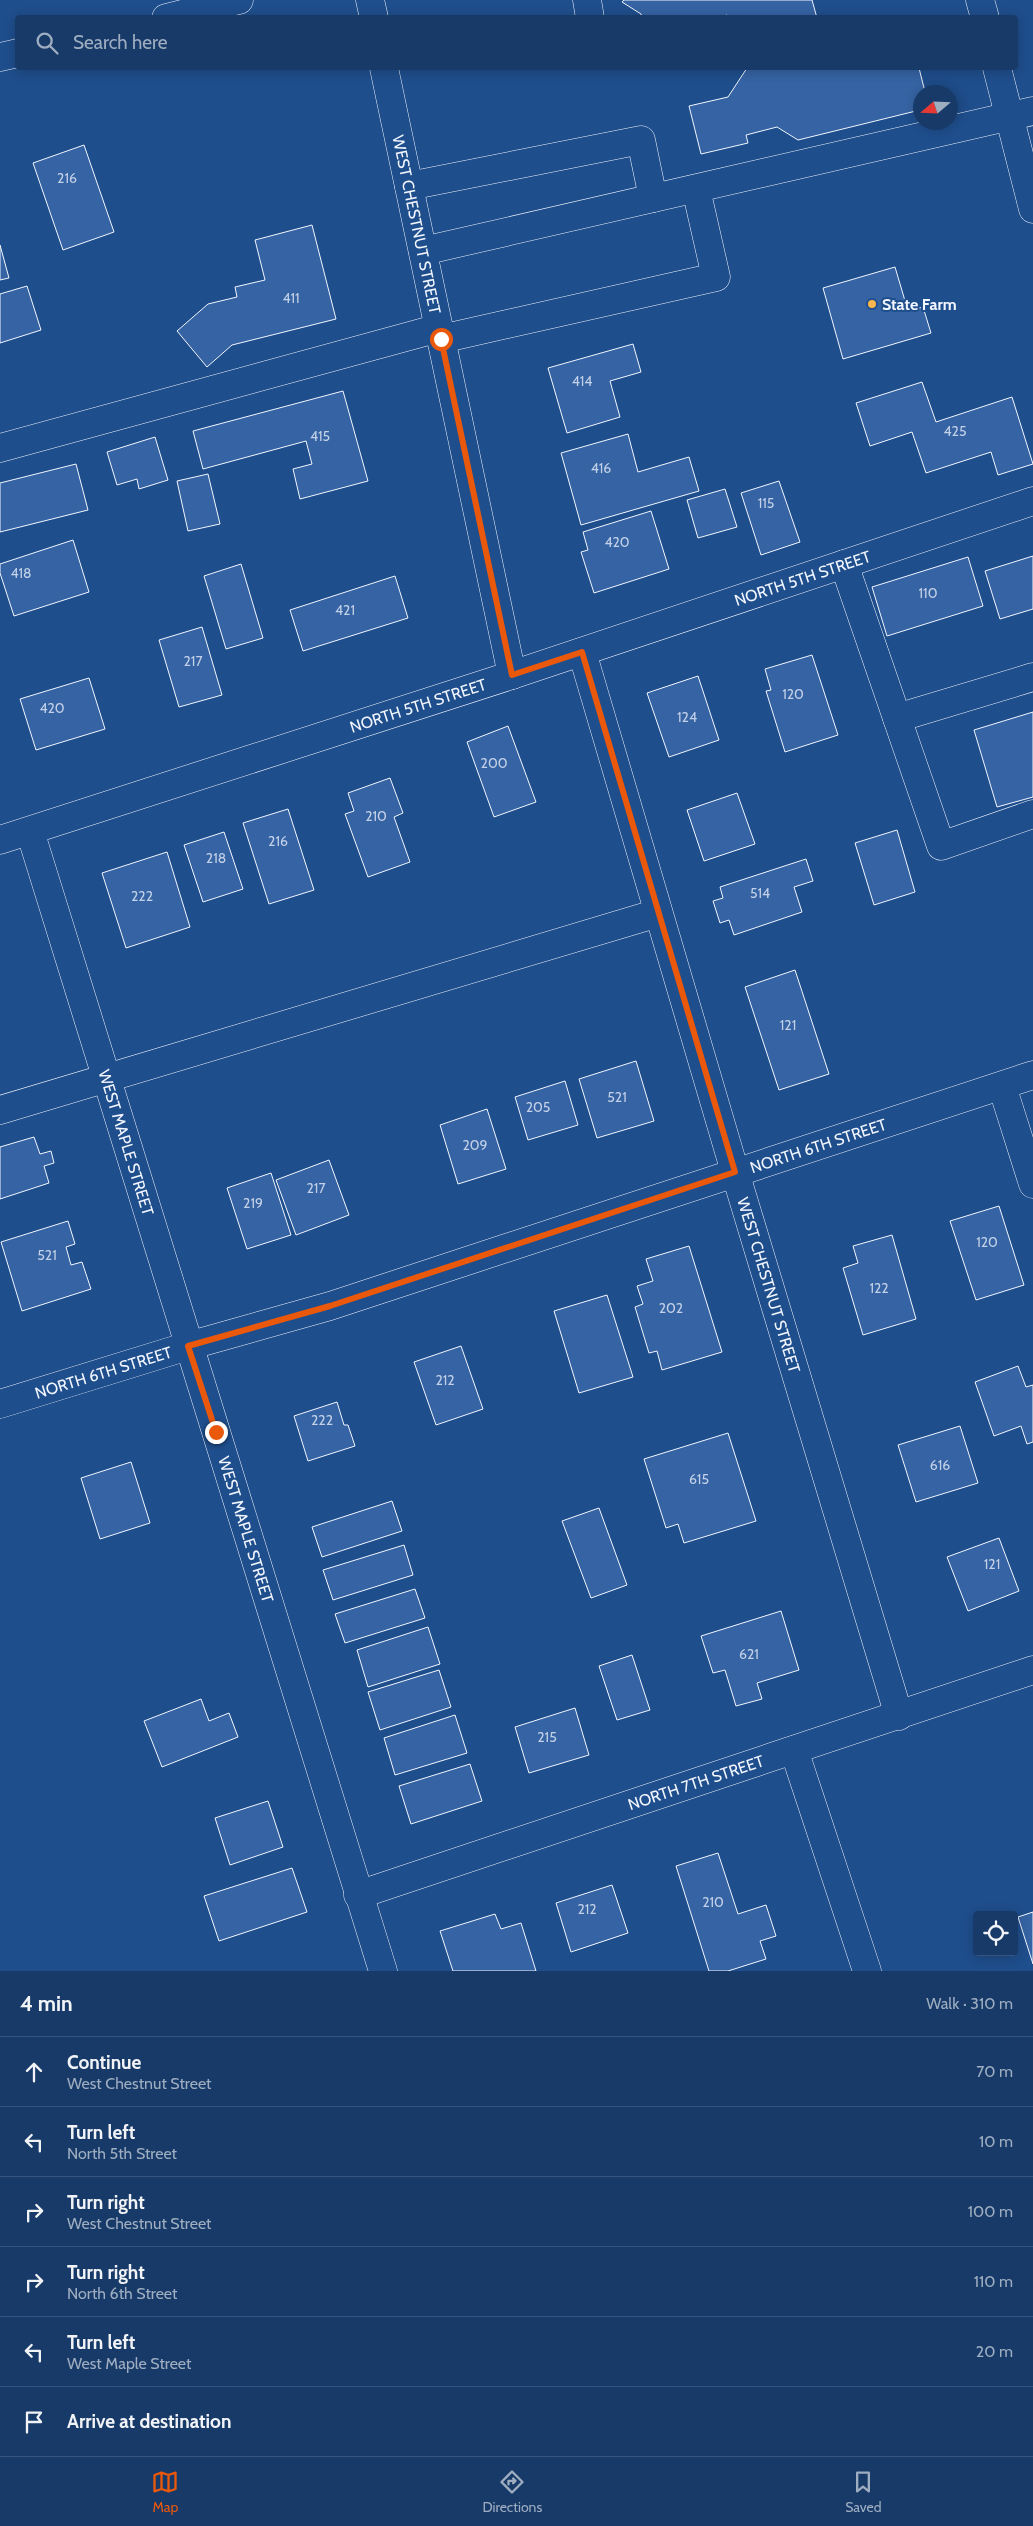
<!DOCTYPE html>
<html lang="en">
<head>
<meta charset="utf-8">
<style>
	body { margin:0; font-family:Cabin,sans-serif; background:#244571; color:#f1f3f6 }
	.controls { position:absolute; right:15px; bottom:15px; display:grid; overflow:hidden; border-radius:5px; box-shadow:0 2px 12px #0003 }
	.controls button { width:45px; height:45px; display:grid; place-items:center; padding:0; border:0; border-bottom:1px solid #36547d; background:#173a69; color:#f1f3f6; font:25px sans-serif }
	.compass { position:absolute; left:913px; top:85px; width:45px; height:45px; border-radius:50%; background:#173a69; box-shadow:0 2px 12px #0003; rotate:251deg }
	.stop { position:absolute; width:15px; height:15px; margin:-11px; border:4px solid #ea580c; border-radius:50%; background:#fff }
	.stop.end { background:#ea580c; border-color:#fff; box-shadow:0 1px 5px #0008 }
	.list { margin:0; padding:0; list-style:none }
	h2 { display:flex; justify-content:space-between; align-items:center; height:65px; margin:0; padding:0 20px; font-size:21px }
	h2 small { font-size:16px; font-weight:400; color:#9eadc0 }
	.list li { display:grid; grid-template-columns:32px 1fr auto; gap:15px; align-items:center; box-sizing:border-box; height:70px; padding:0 20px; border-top:1px solid #36547d }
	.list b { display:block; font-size:19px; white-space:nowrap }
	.list p { margin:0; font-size:16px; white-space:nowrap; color:#9eadc0 }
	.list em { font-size:16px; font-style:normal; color:#9eadc0 }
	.icon { flex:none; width:28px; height:28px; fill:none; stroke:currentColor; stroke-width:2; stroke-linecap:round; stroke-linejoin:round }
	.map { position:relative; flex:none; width:1033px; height:1971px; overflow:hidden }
	.search { position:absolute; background:#173a69; box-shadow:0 2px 12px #0003; left:15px; right:15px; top:15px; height:55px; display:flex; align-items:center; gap:12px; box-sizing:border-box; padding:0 18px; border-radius:5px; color:#9eadc0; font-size:19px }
	.sheet { height:485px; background:#173a69 }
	nav { display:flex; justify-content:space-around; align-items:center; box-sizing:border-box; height:70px; border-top:1px solid #36547d; background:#173a69; font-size:14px; color:#9eadc0 }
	nav a { display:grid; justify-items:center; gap:2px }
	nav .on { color:#ea580c }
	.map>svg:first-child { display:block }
</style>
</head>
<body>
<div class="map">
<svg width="1033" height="1971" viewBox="0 0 1033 1971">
	<rect width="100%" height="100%" fill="#1f4e8c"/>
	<!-- building -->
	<path fill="#3563a3" stroke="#f2f6ff" d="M624,0h188l5,18h-90v-3l-10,3h-75l-1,-4 -19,-12z
		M747,68h172l6,24h-5v18l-122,30 -21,-13 -31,8 2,8 -47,11 -12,-48 39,-9z
		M84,145l30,87 -51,18 -30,-87z
		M312,225l24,94 -104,26 -25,22 -30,-36 31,-27 29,-7 -2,-10 30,-7 -10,-40z
		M0,245l9,33 -9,2z
		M895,267l13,44 15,-4 8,26 -88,26 -20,-71z
		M27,286l14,44 -41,13v-49z
		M633,344l8,28 -31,9 10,36 -53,16 -19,-65z
		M922,382l14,40 76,-25 21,67 -35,11 -7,-23 -65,21 -14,-41 -42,14 -14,-43z
		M343,391l25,90 -68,18 -7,-30 19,-5 -6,-23 -103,28 -10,-38z
		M628,434l10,38 51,-15 10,34 -118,34 -20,-72z
		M155,437l13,43 -29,9 -2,-10 -20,6 -10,-33z
		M76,464l12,46 -88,22v-49z
		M208,474l12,50 -32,7 -11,-50z
		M779,481l21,61 -39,13 -20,-62z
		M725,489l12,38 -39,11 -11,-38z
		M651,511l18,58 -75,24 -13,-41 7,-2 -5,-18z
		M73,540l16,52 -75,24 -14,-43v-9z
		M1033,556v53l-33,10 -15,-48z
		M968,557l15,49 -96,30 -15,-49z
		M241,564l22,74 -37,11 -22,-73z
		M395,576l13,42 -105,33 -13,-41z
		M202,627l20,68 -43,12 -20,-67z
		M812,655l26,80 -53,17 -19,-61 5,-1 -6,-21z
		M698,676l21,64 -50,17 -22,-64z
		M89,678l16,51 -69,21 -16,-51z
		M1033,712v85l-36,10 -23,-77z
		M508,726l28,76 -42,15 -27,-75z
		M390,778l13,35 -9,4 16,45 -42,15 -23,-63 9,-3 -6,-18z
		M737,793l18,51 -51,17 -17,-51z
		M288,809l26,81 -45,14 -26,-81z
		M897,830l18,62 -41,13 -19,-62z
		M224,832l19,57 -40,13 -19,-57z
		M167,852l23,75 -64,21 -24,-75z
		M806,859l7,22 -19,6 8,25 -68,23 -5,-15 -9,3 -7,-22 10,-3 -3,-11z
		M795,970l34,104 -50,16 -34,-103z
		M636,1061l18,60 -57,17 -18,-59z
		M565,1081l13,44 -50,15 -13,-43z
		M487,1109l19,60 -48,15 -18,-59z
		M34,1137l6,17 11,-3 3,12 -10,3 5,17 -49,16v-52z
		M329,1160l20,55 -53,20 -20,-55z
		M271,1173l20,62 -44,14 -20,-61z
		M999,1206l25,79 -48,15 -26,-79z
		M68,1221l7,23 -9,3 5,18 11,-3 9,27 -69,22 -21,-69z
		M892,1235l24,84 -53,16 -20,-67 15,-5 -5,-17z
		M689,1246l33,106 -60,18 -5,-19 -8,2 -14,-46 8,-3 -6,-18 16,-5 -7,-22z
		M607,1295l26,82 -54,16 -25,-82z
		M461,1346l22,63 -47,16 -22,-63z
		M1018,1366l8,21 7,-2v57l-6,2 -6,-18 -27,10 -19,-54z
		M337,1402l7,23h4l7,21 -47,15 -14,-45z
		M960,1426l18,57 -62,19 -18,-57z
		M728,1433l28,88 -72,22 -6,-19 -12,4 -22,-69z
		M131,1462l19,61 -50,16 -19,-61z
		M392,1501l10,30 -80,26 -10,-30z
		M599,1508l28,77 -36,13 -29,-77z
		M999,1538l20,53 -51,20 -21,-54z
		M404,1545l9,30 -80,25 -10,-30z
		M415,1589l10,29 -80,25 -10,-29z
		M781,1611l18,59 -42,13 5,16 -26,7 -11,-36 -12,3 -12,-37z
		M428,1627l12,37 -72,23 -11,-37z
		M632,1655l18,55 -33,10 -18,-54z
		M439,1670l12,37 -71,23 -12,-38z
		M201,1699l8,22 20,-8 9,24 -76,30 -18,-46z
		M575,1708l14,47 -60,18 -14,-46z
		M455,1715l12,38 -72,22 -11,-37z
		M470,1764l12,37 -71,23 -12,-38z
		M268,1801l15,46 -53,18 -15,-47z
		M718,1853l20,61 28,-9 10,31 -16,5 6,18 -38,12h-19l-33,-105z
		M292,1868l15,44 -88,29 -15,-45z
		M612,1885l16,48 -57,19 -15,-49z
		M1033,1912v52l-15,-47z
		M495,1914l6,15 20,-6 15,48h-83l-13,-40z"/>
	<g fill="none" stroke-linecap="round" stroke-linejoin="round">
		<!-- minor casing -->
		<g stroke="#f2f6ff" stroke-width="29">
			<g id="minor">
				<path d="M370,0l4,18"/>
				<path d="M587,0l3,18"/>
				<path d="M166,18l73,-18"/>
				<path d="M0,57l18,-4"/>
				<path id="s1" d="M384,68l128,607"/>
				<path d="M409,186l232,-46 12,58"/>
				<path d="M423,251l610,-140"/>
				<path d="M441,339l275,-62 -20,-88"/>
				<path d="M0,448l439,-120"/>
				<path d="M844,564l97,282 92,-32"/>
				<path id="s2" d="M582,652l153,520 164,544"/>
				<path d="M897,718l136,-41"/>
				<path id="s3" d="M30,831l353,1140"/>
				<path id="s4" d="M0,840l512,-165 521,-174"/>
				<path d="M1002,1086l31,98"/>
				<path d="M0,1110l658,-197"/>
				<path id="s5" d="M0,1404l188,-58 142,-40 703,-231"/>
				<path d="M794,1750l73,221"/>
				<path id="s6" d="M358,1895l675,-225"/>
			</g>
		</g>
		<!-- major casing -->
		<g stroke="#f2f6ff" stroke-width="29">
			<path id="major" d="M980,0l5,18
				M997,68l36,141"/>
		</g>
		<!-- minor -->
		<use href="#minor" stroke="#1f4e8c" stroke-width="28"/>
		<!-- major -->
		<use href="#major" stroke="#1f4e8c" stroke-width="28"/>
	</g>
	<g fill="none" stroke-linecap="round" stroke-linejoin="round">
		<!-- route -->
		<path stroke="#ea580c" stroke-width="6" d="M216,1432l-28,-86 142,-40 405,-134 -153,-520 -70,23 -71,-336"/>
	</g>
	<!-- markers -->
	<circle fill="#ffb74d" stroke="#1f4e8c" stroke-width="2" cx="872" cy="304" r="5"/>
	<g text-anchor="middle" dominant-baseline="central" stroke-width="4" stroke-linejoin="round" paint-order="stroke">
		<!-- number labels -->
		<g font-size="14" fill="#c3d1e8">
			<text x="67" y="178">216</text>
			<text x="291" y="298">411</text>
			<text x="582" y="381">414</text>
			<text x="955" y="431">425</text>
			<text x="320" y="436">415</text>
			<text x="601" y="468">416</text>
			<text x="766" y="503">115</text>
			<text x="617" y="542">420</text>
			<text x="21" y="573">418</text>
			<text x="928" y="593">110</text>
			<text x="345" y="610">421</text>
			<text x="193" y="661">217</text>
			<text x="793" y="694">120</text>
			<text x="52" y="708">420</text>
			<text x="687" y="717">124</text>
			<text x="494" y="763">200</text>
			<text x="376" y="816">210</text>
			<text x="278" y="841">216</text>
			<text x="216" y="858">218</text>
			<text x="760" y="893">514</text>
			<text x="142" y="896">222</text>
			<text x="788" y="1025">121</text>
			<text x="617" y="1097">521</text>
			<text x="538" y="1107">205</text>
			<text x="475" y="1145">209</text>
			<text x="316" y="1188">217</text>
			<text x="253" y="1203">219</text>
			<text x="987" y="1242">120</text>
			<text x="47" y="1255">521</text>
			<text x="879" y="1288">122</text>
			<text x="671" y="1308">202</text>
			<text x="445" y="1380">212</text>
			<text x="322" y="1420">222</text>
			<text x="940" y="1465">616</text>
			<text x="699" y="1479">615</text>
			<text x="992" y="1564">121</text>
			<text x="749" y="1654">621</text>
			<text x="547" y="1737">215</text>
			<text x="713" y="1902">210</text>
			<text x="587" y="1909">212</text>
		</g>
		<!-- street labels -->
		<g font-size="16" fill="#f2f6ff" stroke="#1f4e8c">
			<text stroke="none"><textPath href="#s1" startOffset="160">WEST CHESTNUT STREET</textPath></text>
			<text stroke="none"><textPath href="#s4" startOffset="844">NORTH 5TH STREET</textPath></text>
			<text stroke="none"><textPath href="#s4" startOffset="439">NORTH 5TH STREET</textPath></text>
			<text stroke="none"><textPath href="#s3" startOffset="326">WEST MAPLE STREET</textPath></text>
			<text stroke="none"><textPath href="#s5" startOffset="858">NORTH 6TH STREET</textPath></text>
			<text stroke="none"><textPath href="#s2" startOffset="660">WEST CHESTNUT STREET</textPath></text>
			<text stroke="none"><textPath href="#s5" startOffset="108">NORTH 6TH STREET</textPath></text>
			<text stroke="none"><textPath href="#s3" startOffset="731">WEST MAPLE STREET</textPath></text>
			<text stroke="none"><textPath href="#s6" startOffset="356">NORTH 7TH STREET</textPath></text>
		</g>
		<!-- poi labels -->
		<g font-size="16" font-weight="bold" fill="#f2f6ff" stroke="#1f4e8c" text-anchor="start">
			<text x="882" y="304">State Farm</text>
		</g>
	</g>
</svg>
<div class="controls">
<button><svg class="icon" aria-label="locate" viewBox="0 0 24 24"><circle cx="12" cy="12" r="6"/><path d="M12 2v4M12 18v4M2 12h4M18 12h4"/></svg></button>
</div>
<svg class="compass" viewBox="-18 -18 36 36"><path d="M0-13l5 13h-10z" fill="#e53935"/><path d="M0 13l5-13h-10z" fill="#9eadc0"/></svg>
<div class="stop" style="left:441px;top:339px"></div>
<div class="stop end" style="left:216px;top:1432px"></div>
<div class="search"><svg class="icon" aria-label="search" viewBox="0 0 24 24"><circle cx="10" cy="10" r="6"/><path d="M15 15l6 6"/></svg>Search here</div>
</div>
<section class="sheet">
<h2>4 min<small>Walk · 310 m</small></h2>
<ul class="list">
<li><svg class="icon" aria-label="ahead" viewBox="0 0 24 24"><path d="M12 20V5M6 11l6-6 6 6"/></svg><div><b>Continue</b><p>West Chestnut Street</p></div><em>70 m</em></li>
<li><svg class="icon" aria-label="left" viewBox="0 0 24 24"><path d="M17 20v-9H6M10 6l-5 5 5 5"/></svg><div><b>Turn left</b><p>North 5th Street</p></div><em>10 m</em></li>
<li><svg class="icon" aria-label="right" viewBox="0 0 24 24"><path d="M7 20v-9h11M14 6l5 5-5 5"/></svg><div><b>Turn right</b><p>West Chestnut Street</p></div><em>100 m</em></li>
<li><svg class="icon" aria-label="right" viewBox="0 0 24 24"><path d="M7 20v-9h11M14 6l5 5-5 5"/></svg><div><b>Turn right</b><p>North 6th Street</p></div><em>110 m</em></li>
<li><svg class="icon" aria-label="left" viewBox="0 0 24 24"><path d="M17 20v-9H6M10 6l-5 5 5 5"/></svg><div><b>Turn left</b><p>West Maple Street</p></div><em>20 m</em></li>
<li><svg class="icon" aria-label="arrive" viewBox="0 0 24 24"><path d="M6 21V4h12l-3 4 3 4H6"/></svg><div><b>Arrive at destination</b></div></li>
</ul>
</section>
<nav>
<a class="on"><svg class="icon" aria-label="map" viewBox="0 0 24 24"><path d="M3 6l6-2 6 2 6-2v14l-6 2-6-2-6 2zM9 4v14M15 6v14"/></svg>Map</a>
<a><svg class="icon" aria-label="directions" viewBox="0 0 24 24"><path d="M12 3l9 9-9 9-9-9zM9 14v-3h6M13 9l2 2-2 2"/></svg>Directions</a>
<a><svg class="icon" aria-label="saved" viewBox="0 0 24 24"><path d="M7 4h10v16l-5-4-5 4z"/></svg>Saved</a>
</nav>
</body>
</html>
